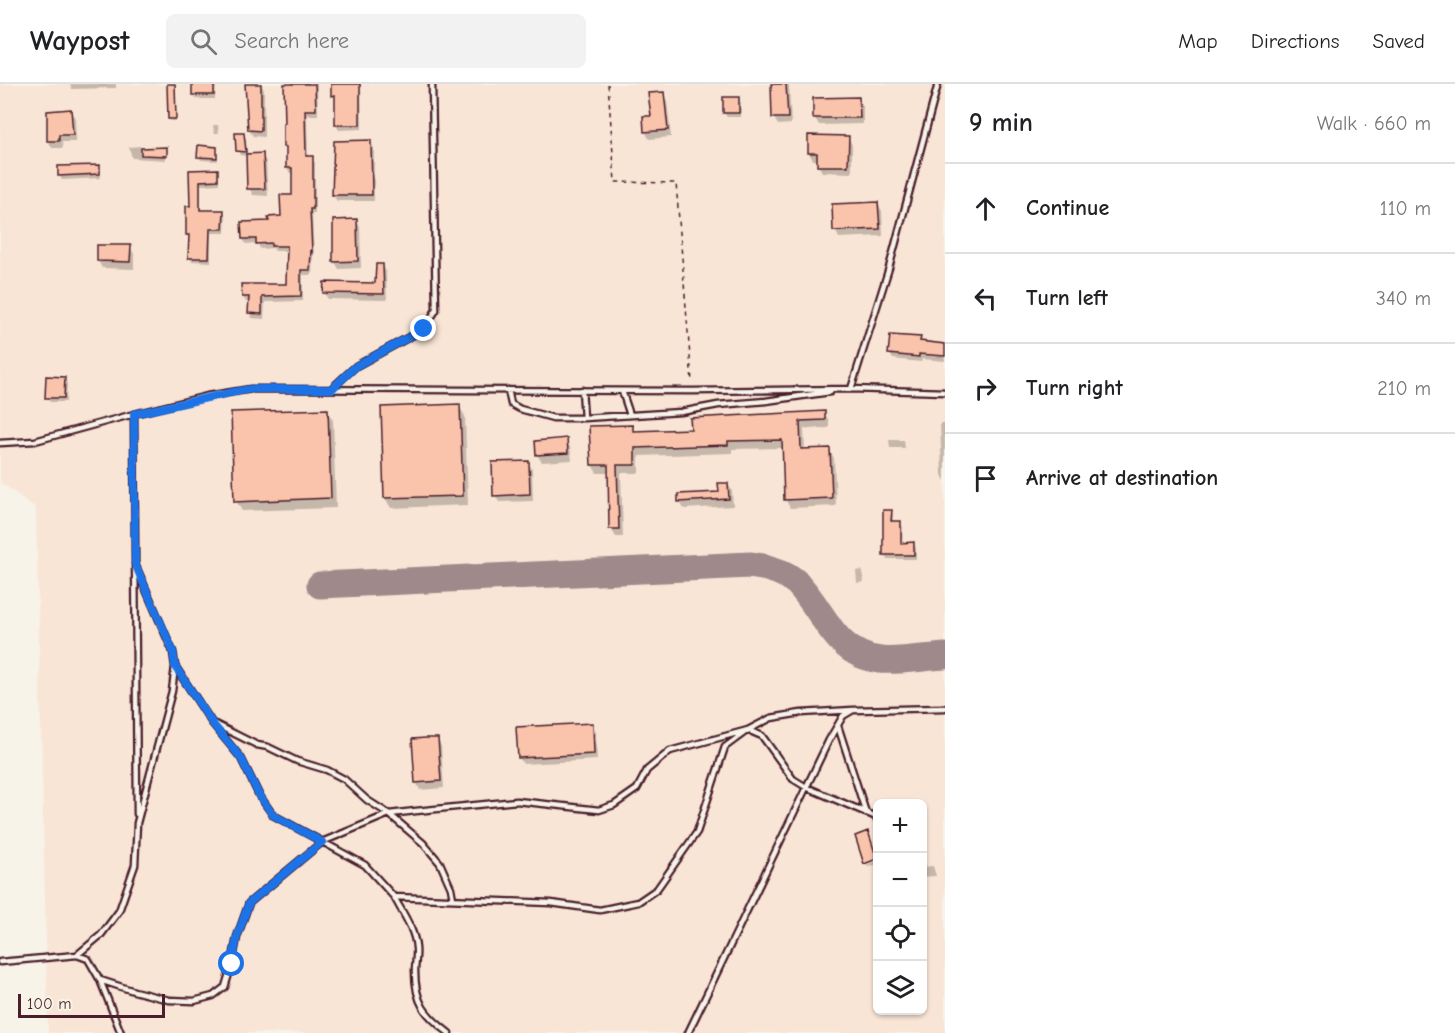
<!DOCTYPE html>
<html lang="en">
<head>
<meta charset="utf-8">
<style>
	body { margin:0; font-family:"Comic Neue",sans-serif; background:#f2f2f2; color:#202124 }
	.controls { position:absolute; right:18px; bottom:18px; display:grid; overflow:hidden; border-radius:9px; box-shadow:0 2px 4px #0004 }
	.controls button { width:54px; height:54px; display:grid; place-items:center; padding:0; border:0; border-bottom:2px solid #e0e0e0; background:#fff; color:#202124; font:30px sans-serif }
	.scale { position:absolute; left:18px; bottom:15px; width:147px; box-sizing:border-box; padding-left:6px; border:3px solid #4a1f2b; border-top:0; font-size:16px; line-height:21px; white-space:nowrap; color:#4a1f2b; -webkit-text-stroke:4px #f7f3e8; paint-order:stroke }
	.stop { position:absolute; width:18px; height:18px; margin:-14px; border:4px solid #1a73e8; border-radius:50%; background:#fff }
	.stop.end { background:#1a73e8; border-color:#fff; box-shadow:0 2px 6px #0008 }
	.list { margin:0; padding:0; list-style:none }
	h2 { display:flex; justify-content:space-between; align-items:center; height:78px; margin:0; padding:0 24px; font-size:26px }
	h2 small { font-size:20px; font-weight:400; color:#757577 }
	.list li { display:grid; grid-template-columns:39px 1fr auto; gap:18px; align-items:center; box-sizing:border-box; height:90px; padding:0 24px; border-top:2px solid #e0e0e0 }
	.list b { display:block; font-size:22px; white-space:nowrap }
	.list em { font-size:20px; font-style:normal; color:#757577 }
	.icon { flex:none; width:33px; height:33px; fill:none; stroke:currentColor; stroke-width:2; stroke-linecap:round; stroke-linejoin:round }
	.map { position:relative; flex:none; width:945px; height:949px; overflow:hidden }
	header { display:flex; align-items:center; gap:36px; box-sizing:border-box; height:84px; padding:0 30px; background:#fff; border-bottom:2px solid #e0e0e0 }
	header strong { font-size:28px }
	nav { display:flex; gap:33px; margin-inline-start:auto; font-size:21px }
	.search { width:420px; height:54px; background:#f2f2f2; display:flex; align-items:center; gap:15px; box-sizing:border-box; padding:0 21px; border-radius:9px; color:#757577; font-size:22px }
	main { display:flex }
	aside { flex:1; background:#fff }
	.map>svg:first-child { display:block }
</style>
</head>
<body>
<header>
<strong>Waypost</strong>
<div class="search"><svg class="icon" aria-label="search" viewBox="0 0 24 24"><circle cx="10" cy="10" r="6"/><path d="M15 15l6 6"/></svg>Search here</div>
<nav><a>Map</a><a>Directions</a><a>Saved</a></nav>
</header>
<main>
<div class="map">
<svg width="945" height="949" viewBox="0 0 945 949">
	<rect width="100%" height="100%" fill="#f7f3e8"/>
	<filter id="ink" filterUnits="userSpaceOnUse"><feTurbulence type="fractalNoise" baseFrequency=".0167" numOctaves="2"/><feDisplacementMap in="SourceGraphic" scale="12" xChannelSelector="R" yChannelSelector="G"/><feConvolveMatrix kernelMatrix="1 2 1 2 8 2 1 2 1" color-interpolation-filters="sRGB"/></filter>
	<g filter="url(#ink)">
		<!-- built -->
		<path fill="#f8e5d6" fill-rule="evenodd" d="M0,0h945v949h-897l-12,-525 -36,-26zM878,720h44v206h-44z"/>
		<!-- shadow -->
		<path fill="#0003" d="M70,0h46v4l-44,1z
			M168,0h8v37h-5l-2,-2z
			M194,0h22l-1,15h-19l-2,-4z
			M246,0h15l3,6v47l-11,-1 -4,-6z
			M286,0h31l1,31h-11l1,43h4l3,5v51h-3l2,42h-1l-1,19h-9v26l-38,1 -1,17 -12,-1 -3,-6 1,-10h-4l-3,-5 45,-11v-35h-13l-2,-3 -13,1 -2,-6 -12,1 -3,-5 27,-17 13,-4 11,-21 -1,-24h-3l-3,-5 1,-16 -4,-5 3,-22z
			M332,0h29l1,45 -23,1 -3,-5v-25l-4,-5z
			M772,0l17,1 2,39 -13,1 -4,-7z
			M663,10l4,7 4,36 -22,2 -4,-8z
			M738,14l3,5v14h-14l-3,-4z
			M814,15h44l5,7v18l-44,1 -4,-7z
			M70,27l5,7 1,24h-14l1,6h-11l-4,-7z
			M213,41h5l1,8h-5z
			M244,50l2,5 1,16h15l4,7 2,34 -15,-1 -4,-7 -1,-32 -8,-1 -2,-4z
			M810,53h38l4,8v28l-30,-1 -4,-7v-5h-5l-4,-7z
			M370,58l4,6v53h-37l-4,-6z
			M140,62l1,3 25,-1 1,3h-2l1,9 -34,-2 -3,-11z
			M216,64l2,13 -17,-1 -2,-3z
			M99,83l2,11 -39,2 -3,-5z
			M217,86l2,4v10l-18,1v27l22,-1 3,5 -1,17h-14v29l-19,-1 -3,-4 1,-17 -3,-5 4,-28 -1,-36z
			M878,120l4,7 1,25 -44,2 -4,-8z
			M356,136l4,7 1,41 -22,1 -4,-7z
			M130,163l4,7v15l-32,-1 -4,-7z
			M383,181l3,7 1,28 -59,-1 -4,-6 1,-9h51z
			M920,255l2,3 23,3v16l-23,-2 -1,3 -28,-3 -3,-5z
			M64,294l3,5 -1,19h-16l-3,-5z
			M459,322l6,10 3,89 -77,3 -6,-10z
			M327,326l6,10 3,88 -94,3 -6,-10z
			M824,329l5,8v7l-25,1 1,22 24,-1 5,8 2,48 -46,2 -5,-9 -2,-51 -51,1v4l-93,3v17h-18l2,64h-7l-5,-8 -1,-56h-13l-5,-8 40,-38 3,6 57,-3z
			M940,339h5v58l-3,-6z
			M566,356l4,7 2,13 -30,2 -5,-7z
			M889,356h15l1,8h-15z
			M528,378l4,7 1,32 -34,1 -4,-7z
			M728,400l4,7 1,15 -49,3 -4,-7 40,-9z
			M884,427h7l2,4v7l7,1 3,4 -1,17h12l2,4v11h-29l-2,-4z
			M862,486l2,12 -7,1 -1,-12z
			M592,641l4,7 1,28 -74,4 -4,-7z
			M437,655l4,7 3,42 -24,2 -4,-8z
			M878,777v3l-10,3 -2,-2z
			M933,782l3,10 -14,1v-10z"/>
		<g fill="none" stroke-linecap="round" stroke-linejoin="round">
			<!-- taxiway -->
			<path stroke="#a0898a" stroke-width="27" d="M320,501l430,-20c17,2 34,6 47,18 28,28 36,71 83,77 16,2 48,-3 65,-4"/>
		</g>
		<!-- building -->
		<path fill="#fac4ac" stroke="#4a1f2b" stroke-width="1.5" d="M167,0h8l1,35h-8z
			M192,0h22v11h-22z
			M245,0h16v47l-13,-1z
			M284,0h31l1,26h-11l1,46h7v53h-3l2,43 -1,-1 -1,19h-9v26l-39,1v17l-14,-1 1,-16h-7l-1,-13h45l1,-38h-16v-3l-15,1v-5h-14l-1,-17 28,-1 -1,-4 13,-1 -1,-21h12v-27h-6v-21h-3v-23l2,-1z
			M331,0h29v41h-25v-30l-4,1z
			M771,0h15l2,34h-16z
			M664,8l4,38 -24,2 -1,-16h8l-3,-23z
			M723,13h16v16h-16z
			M859,13l1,21h-47v-20z
			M71,25l2,26h-14v6h-12v-30z
			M235,49h9l2,19 -10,-1z
			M808,51l41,1 -1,30h-31v-13h-9z
			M371,56l1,55h-40l2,-54z
			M198,61l19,2v11l-20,-1z
			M167,63v9l-26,-1v-7z
			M263,69l2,36h-18l-1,-35z
			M100,81v9l-42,2v-10z
			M218,85v11l-18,1v29h24l-1,19h-13l-1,29h-21l1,-23h-3v-29h4l-1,-36z
			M878,118l2,27 -47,2 -1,-27z
			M357,135l1,42 -25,1v-42z
			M97,161h34l-1,17 -33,-1z
			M376,180h7l1,30 -61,-1 1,-11 51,1z
			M890,251l31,2 -1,4 25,3v12l-26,-2v3l-31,-3z
			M46,292l19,1 -1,21h-19z
			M460,320l3,92 -79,2 -3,-91z
			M328,325l3,89 -97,4 -3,-90z
			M825,327v9l-25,1 1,28 29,-1 2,50 -48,2 -2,-60 -54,1v4l-93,3v17h-18l2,64h-10l-1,-64h-17l-2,-39 44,-1v6l58,-2 -1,-11z
			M567,354l1,15 -32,2 -1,-14z
			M529,377l1,33 -37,2 -1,-34z
			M718,399h10l1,16 -51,3v-8l41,-2z
			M883,426h9l-1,11h10v22l13,-1v13h-31z
			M593,639l1,31 -76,4 -2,-31z
			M426,654h12l3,43 -26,2 -3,-44z
			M868,747l9,28 -13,5 -9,-28z"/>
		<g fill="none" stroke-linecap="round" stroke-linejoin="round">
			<!-- lane casing -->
			<g stroke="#4a1f2b" stroke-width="9">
				<path id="lane" d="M331,305l25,-23 68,-37 12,-19 -4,-226
					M851,305l38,-121 49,-184
					M508,306l3,14 9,5 33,9h31l97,-6 37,-7 48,-4 64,-9
					M582,306l2,28
					M622,307l8,24
					M134,330l3,400
					M0,359l35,-2 99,-27 73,-18 44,-7 442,2 158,-2 94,3
					M175,582l37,57 29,35 18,37 14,20 92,50 29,32 157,6 49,7 38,-8 19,-13 40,-57 28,-85 23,-17 23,-12 30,-5 52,-3
					M215,640l42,21 11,2 29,14 30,9 17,9 23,21 22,14 34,29 17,20 11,25 2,11
					M838,642l28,87
					M394,813c8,15 21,33 22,51 1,7 -1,16 -1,23 0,32 10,44 34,62
					M77,871l24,-20 18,-24 16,-46 2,-42 35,-132 3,-25 -2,-14 -38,-88
					M0,878l77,-7 11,4 12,21 21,53
					M100,896l34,11 35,9 25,1 19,-5 12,-9 7,-23 5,-27 12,-34 73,-61 67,-28 27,-3 101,-10 82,9 15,-5 23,-16 10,-19 23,-19 78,-21 14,6 31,43 13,8 68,29 4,4
					M688,949l141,-293 14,-24 10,-6 92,-2"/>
			</g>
			<!-- path -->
			<path stroke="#4a1f2b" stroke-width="1.5" stroke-dasharray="4.5 4.5" stroke-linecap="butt" d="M608,0l7,98 61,1 16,199"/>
			<!-- lane -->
			<use href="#lane" stroke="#f7f3e8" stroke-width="4.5"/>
		</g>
	</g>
	<g fill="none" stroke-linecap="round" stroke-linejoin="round" filter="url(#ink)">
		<!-- route -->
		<path stroke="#1a73e8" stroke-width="8" d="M232,880l5,-27 12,-34 73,-61 -49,-27 -14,-20 -18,-37 -29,-35 -37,-57 -2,-15 -38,-87 -1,-150 100,-22 17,-3h81l24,-23 68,-37"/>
	</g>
</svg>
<div class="controls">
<button>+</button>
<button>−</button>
<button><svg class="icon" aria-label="locate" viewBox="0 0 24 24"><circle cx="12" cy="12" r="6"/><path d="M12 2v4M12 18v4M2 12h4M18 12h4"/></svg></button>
<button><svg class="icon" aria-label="layers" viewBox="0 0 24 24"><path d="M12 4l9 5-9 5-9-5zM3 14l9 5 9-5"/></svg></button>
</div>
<div class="scale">100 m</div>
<div class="stop" style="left:232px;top:880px"></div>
<div class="stop end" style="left:424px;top:245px"></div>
</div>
<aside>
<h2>9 min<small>Walk · 660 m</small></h2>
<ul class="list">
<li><svg class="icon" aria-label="ahead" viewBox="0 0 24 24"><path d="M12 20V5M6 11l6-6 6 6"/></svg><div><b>Continue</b></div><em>110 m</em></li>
<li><svg class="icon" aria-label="left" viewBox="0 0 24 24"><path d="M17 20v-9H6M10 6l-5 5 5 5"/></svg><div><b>Turn left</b></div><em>340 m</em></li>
<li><svg class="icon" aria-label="right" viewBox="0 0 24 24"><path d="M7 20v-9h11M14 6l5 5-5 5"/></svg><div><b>Turn right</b></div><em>210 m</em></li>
<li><svg class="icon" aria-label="arrive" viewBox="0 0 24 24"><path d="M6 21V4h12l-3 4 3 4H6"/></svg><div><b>Arrive at destination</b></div></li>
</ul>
</aside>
</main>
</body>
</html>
